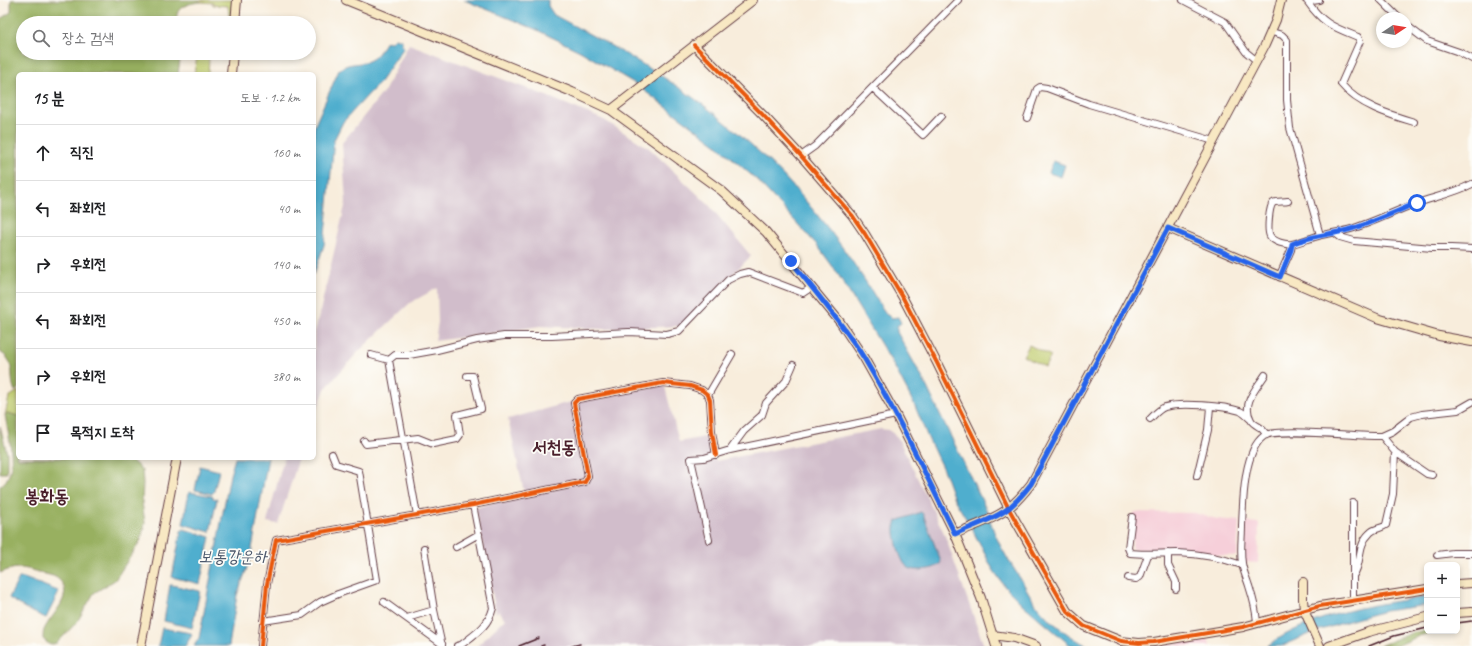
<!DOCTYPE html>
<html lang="ko">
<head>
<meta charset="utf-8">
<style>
	body { margin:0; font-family:Caveat,"Poor Story",sans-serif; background:#f2f2f2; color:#202124 }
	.controls { position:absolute; right:12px; bottom:12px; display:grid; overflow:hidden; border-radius:6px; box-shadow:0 2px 6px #0003 }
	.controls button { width:36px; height:36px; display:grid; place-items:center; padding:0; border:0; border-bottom:1px solid #e0e0e0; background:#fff; color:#202124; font:20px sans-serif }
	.compass { position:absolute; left:1376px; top:12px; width:36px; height:36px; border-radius:50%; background:#fff; box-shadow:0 2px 6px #0003; rotate:78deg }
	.stop { position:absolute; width:12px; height:12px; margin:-9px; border:3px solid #2563eb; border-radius:50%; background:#fff }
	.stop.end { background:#2563eb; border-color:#fff; box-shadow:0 1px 4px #0008 }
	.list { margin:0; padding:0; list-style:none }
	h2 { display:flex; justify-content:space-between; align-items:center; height:52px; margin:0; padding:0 16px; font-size:17px }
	h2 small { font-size:13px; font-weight:400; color:#757577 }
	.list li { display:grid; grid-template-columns:26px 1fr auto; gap:12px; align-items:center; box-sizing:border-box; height:56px; padding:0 16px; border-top:1px solid #e0e0e0 }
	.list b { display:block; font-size:15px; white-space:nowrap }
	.list em { font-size:13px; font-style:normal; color:#757577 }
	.icon { flex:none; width:22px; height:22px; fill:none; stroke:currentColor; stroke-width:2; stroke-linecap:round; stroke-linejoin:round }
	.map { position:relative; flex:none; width:1472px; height:646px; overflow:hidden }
	.search { position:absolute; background:#fff; box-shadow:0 2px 6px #0003; left:16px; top:16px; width:300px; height:44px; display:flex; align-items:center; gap:10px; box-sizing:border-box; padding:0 14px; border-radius:22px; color:#757577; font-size:15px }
	.panel { position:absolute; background:#fff; box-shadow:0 2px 6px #0003; left:16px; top:72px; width:300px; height:388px; border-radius:6px }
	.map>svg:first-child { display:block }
</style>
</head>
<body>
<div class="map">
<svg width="1472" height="646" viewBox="0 0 1472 646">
	<rect width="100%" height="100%" fill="#fdfcf7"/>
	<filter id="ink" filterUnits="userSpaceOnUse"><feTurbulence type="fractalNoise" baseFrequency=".025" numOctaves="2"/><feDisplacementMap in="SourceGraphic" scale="8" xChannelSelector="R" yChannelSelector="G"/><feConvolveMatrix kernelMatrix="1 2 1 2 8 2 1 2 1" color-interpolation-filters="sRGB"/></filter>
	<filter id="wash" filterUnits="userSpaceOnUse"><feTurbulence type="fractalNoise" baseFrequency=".012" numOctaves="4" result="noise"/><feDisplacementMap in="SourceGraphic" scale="16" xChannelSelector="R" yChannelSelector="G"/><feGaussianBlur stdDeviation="0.9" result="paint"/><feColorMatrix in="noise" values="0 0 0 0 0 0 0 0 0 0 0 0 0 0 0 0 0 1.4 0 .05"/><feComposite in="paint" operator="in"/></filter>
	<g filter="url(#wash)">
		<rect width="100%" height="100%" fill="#f8eddc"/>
		<!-- built -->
		<path fill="#f6cfd9" d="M1134,512l60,1 23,6 22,2 -2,35 -28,-1v-2l-77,-4z
			M1246,522l13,1 -1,40 -14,-1z
			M1208,638l2,8h-52z"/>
		<!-- industrial -->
		<path fill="#d1bdcb" d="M409,44l135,51 60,25 45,28 60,57 42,51 -71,70 -76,3 -64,-3 -105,15 3,-19 -1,-34 -27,15 -51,48 -34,38 -11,28v-81l32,-134 -4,-59 43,-53z
			M660,385l5,2 14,55 31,-6 6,25 165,-32 7,1 6,4 4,4 46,95 40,113h-507l28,-27 -7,-8 -2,2 -20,-105 48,-16 -16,-73 59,-16z
			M284,458h15l-21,66 -11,-2z"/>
		<!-- green -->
		<path fill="#c0cc6e" stroke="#85764c" d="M199,0h34l-1,17 -3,-1 -1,-10 -15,-1v-2l-12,-1z
			M197,57l12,1 -1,16h-14z
			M1029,345l22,11 -6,11 -22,-11z
			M18,391v25l-11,-3 -2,2 4,-18z"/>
		<!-- forest -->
		<path fill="#98b061" stroke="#716846" d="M11,0h188l2,2c-12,1 -29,5 -23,21h-155v30h158l-3,21h-160v315l-3,2c-7,-15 3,-28 -15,-39v-333l11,-7z
			M7,413l11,3v42h111l13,12 1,13 -1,19 3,21 -4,17 -26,40 -21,13 -17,29 -20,21 -7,2 -7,-6c0,-3 0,-6 1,-9 6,-15 34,-36 13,-52 -4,-3 -10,-3 -15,-5 -18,-5 -23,-8 -42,0v-87c20,-12 8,-51 5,-71z
			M0,426l7,27v20h-7z
			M1427,630v1h10l-18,5 -22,10h-18l32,-13z"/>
		<!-- water -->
		<path fill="#4faece" stroke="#4c667c" d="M464,0h84v6l6,9c33,18 67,35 98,55 61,38 117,85 162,141 18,21 35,45 50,68 8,12 15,25 23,36l5,3 6,-1 3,6 -4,3v6l27,49 64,132c6,25 20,47 34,68 5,9 10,18 16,26 10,13 35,33 51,39l-19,-1 -48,-41 -17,-17 -13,-19 -22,-43 -16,-26 -9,-25 -17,-36 -13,-32 -22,-42 -57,-93 -19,-26 -59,-64 -42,-37 -82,-61 -54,-32 -45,-22z
			M395,38l7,2v6l2,1 -24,35 -37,40 -9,18 -10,105 -10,29v-147l25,-57c9,-9 23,-4 33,-11 6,-3 10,-12 14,-18l5,1z
			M1053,161l12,4 -4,12 -12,-4z
			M235,458h33l-18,102 -13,35 -8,51h-35l5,-8 2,-10 29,-153z
			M200,466l19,5 -5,20 -2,3 -17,-4z
			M189,492l23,4 1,2 4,1 -7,33 -27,-8z
			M921,512l2,2 18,48c-3,5 -8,6 -13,7 -6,1 -14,2 -19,-1 -9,-4 -15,-32 -14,-41 0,-1 1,-4 2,-6z
			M184,529l26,8 -10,47 -28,-7 9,-46z
			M19,578h5l34,13 1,1 -13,26 -18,-8 -19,-12z
			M170,585h2l28,6 -8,37 -28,-7z
			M1427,597v8l-42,6 -26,7 -42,13 -36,15h-14c46,-32 105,-42 160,-49z
			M162,628l29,5 1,2 -7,11h-27z"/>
	</g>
	<g filter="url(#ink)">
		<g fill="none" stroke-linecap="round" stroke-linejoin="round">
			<!-- street casing -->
			<g stroke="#643e46" stroke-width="8">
				<path id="street" d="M1183,0l42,22 21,30 11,9
					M1306,0l6,1 7,-1
					M1381,0l18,18
					M1307,1c16,23 26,26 51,36l2,4 -19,43c17,21 49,31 73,38
					M1406,25l21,16 32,11 13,7
					M1272,32l10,3 5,5v60l3,28 30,107
					M873,88l50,47 18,-19
					M1027,118l10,-29 3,-2 7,1 42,16 125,37
					M801,156l14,-10 143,-146
					M1288,201c-4,1 -12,0 -15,2 -4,4 -6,28 -3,33 4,6 15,9 22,8 9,-2 18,-6 26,-8 11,-3 23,-4 33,-7 23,-7 44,-18 66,-26 18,-6 38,-10 55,-19
					M1335,233l5,4 14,4 78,7h19l21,1
					M1279,277l12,-27 1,-6
					M371,355l18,5
					M1265,375c-8,13 -24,28 -14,45 2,4 7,6 10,8 2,2 4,5 6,7
					M708,395l24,-41
					M1150,419c5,-5 9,-10 15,-12 16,-5 59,-1 75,4 4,2 7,5 10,8
					M1382,436l13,16 32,22 5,1
					M364,441l2,3 52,-6 15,6 24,-5 3,-4 -3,-20 24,-6 -8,-33h-6
					M730,450l14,-19 18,-16 4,-12 20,-22 7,-16
					M1197,476l11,-46 2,-23
					M417,515l-28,-155 6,-5h14l28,-5 40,-10 27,-4h48l77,-4 38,2 12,-3 49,-51 12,-6 8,-2 55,21 9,-6
					M1132,517l-4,31 2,5c16,2 31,0 47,0 23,1 43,4 65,12
					M709,540l-18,-81 13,-1 26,-8 166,-35
					M456,547l23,-13
					M424,548l10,62 8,36
					M1168,553v12l8,17v7
					M1437,555l16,-2h19
					M1353,576c10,-13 3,-30 17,-43 4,-5 11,-4 16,-8l7,-31 2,-42
					M1128,578l8,1 4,-2 8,-22
					M1353,600v-97
					M384,602l58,42
					M407,618l27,-8
					M263,621l39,-6 18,-13 18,-8 39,-14 -18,-109 -23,-7 -4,-10
					M1257,622c-1,-12 -4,-24 -8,-36 -2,-7 -6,-15 -7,-23 -2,-12 0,-25 0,-37 1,-22 1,-75 22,-90 12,-9 97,1 118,0l11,-5 18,-14 11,-3 36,-4 14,-8
					M261,646l6,-62 9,-44 197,-35 112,-23 3,-6 -14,-73 4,-4 85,-16 27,3 12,4 6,5 2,5 2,32 4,23
					M457,646l4,-1c15,-12 27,-18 32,-37l-20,-103"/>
			</g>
			<!-- secondary casing -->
			<g stroke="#643e46" stroke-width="10">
				<path id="secondary" d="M346,0l226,92 39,18 111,81 44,41 74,90 24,36 32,57 59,119 26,64 15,48
					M235,23l2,-23
					M694,45l69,70 38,41 51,59 13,19 37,62 35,67 72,146 58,102 17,15 37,15 18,2 15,-1 89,-15 77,-21 107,-17
					M231,74l2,-21
					M611,110l142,-110
					M1168,228l209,90 62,18 33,6
					M955,534c17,-8 41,-15 55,-27 8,-7 15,-15 21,-23l234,-439 11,-25 5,-20
					M1303,582v17l1,11 16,36
					M1457,584l15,-1
					M1457,613l15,-1
					M993,635l21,3 22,8
					M141,646l36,-188
					M1329,646l39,-14 59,-15"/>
			</g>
			<!-- street -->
			<use href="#street" stroke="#fff" stroke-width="6"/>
			<!-- secondary -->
			<use href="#secondary" stroke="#f8e8c3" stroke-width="8"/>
			<!-- rail -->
			<path stroke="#4a1f2b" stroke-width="1.5" d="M1457,623l15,-2
				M519,646l20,-8
				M541,646l3,-1
				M572,646l8,-2
				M1369,646l25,-10 33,-8"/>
			<!-- cycleway casing -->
			<g stroke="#fdfcf7" stroke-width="6">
				<path id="cycleway" d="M694,45l69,70 38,41 51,59 13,19 37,62 35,67 72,146 58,102 17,15 37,15 18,2 15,-1 89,-15 77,-21 107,-17
					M261,646l6,-62 9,-44 197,-35 112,-23 3,-6 -14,-73 4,-4 85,-16 27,3 12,4 6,5 2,5 2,32 4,23"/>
			</g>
			<!-- cycleway -->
			<use href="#cycleway" stroke="#e8590c" stroke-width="4"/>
		</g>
	</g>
	<g fill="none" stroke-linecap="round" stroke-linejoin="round" filter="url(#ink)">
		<!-- route -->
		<path stroke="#2563eb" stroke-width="5" d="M791,261c25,32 52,63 73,97 34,57 62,117 91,176 17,-8 41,-15 55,-27 8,-7 15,-15 21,-23l137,-256 112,49 11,-27 1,-6c19,-9 40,-9 59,-15 23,-7 44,-17 66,-26"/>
	</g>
	<g text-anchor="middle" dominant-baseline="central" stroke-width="3.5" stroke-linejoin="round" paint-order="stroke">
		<!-- water labels -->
		<g font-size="17" font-style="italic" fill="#4c586c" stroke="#fdfcf7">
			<text x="233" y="556">보통강운하</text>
		</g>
		<!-- quarter labels -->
		<g font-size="18" font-weight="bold" fill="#4a1f2b" stroke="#fdfcf7">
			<text x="554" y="447">서천동</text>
			<text x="47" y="496">봉화동</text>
		</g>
	</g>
</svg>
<div class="controls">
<button>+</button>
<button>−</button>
</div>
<svg class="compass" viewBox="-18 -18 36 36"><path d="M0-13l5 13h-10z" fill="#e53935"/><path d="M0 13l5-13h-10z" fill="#757577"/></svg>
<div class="stop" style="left:1417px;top:203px"></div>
<div class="stop end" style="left:791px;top:261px"></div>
<div class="search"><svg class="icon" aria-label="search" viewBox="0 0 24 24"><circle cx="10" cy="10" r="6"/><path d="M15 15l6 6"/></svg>장소 검색</div>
<section class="panel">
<h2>15 분<small>도보 · 1.2 km</small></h2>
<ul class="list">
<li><svg class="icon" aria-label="ahead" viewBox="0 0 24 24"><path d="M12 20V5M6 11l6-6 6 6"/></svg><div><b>직진</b></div><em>160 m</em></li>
<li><svg class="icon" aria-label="left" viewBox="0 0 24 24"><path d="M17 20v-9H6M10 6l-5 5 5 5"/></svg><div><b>좌회전</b></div><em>40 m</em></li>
<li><svg class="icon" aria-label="right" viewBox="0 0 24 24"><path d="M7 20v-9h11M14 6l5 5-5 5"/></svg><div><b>우회전</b></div><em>140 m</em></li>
<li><svg class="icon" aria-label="left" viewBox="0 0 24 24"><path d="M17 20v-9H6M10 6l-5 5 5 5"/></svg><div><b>좌회전</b></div><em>450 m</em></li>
<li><svg class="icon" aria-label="right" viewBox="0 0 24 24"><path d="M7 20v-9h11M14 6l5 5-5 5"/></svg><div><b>우회전</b></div><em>380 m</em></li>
<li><svg class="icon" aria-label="arrive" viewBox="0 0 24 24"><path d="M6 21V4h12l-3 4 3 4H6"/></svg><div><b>목적지 도착</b></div></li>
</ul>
</section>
</div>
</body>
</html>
